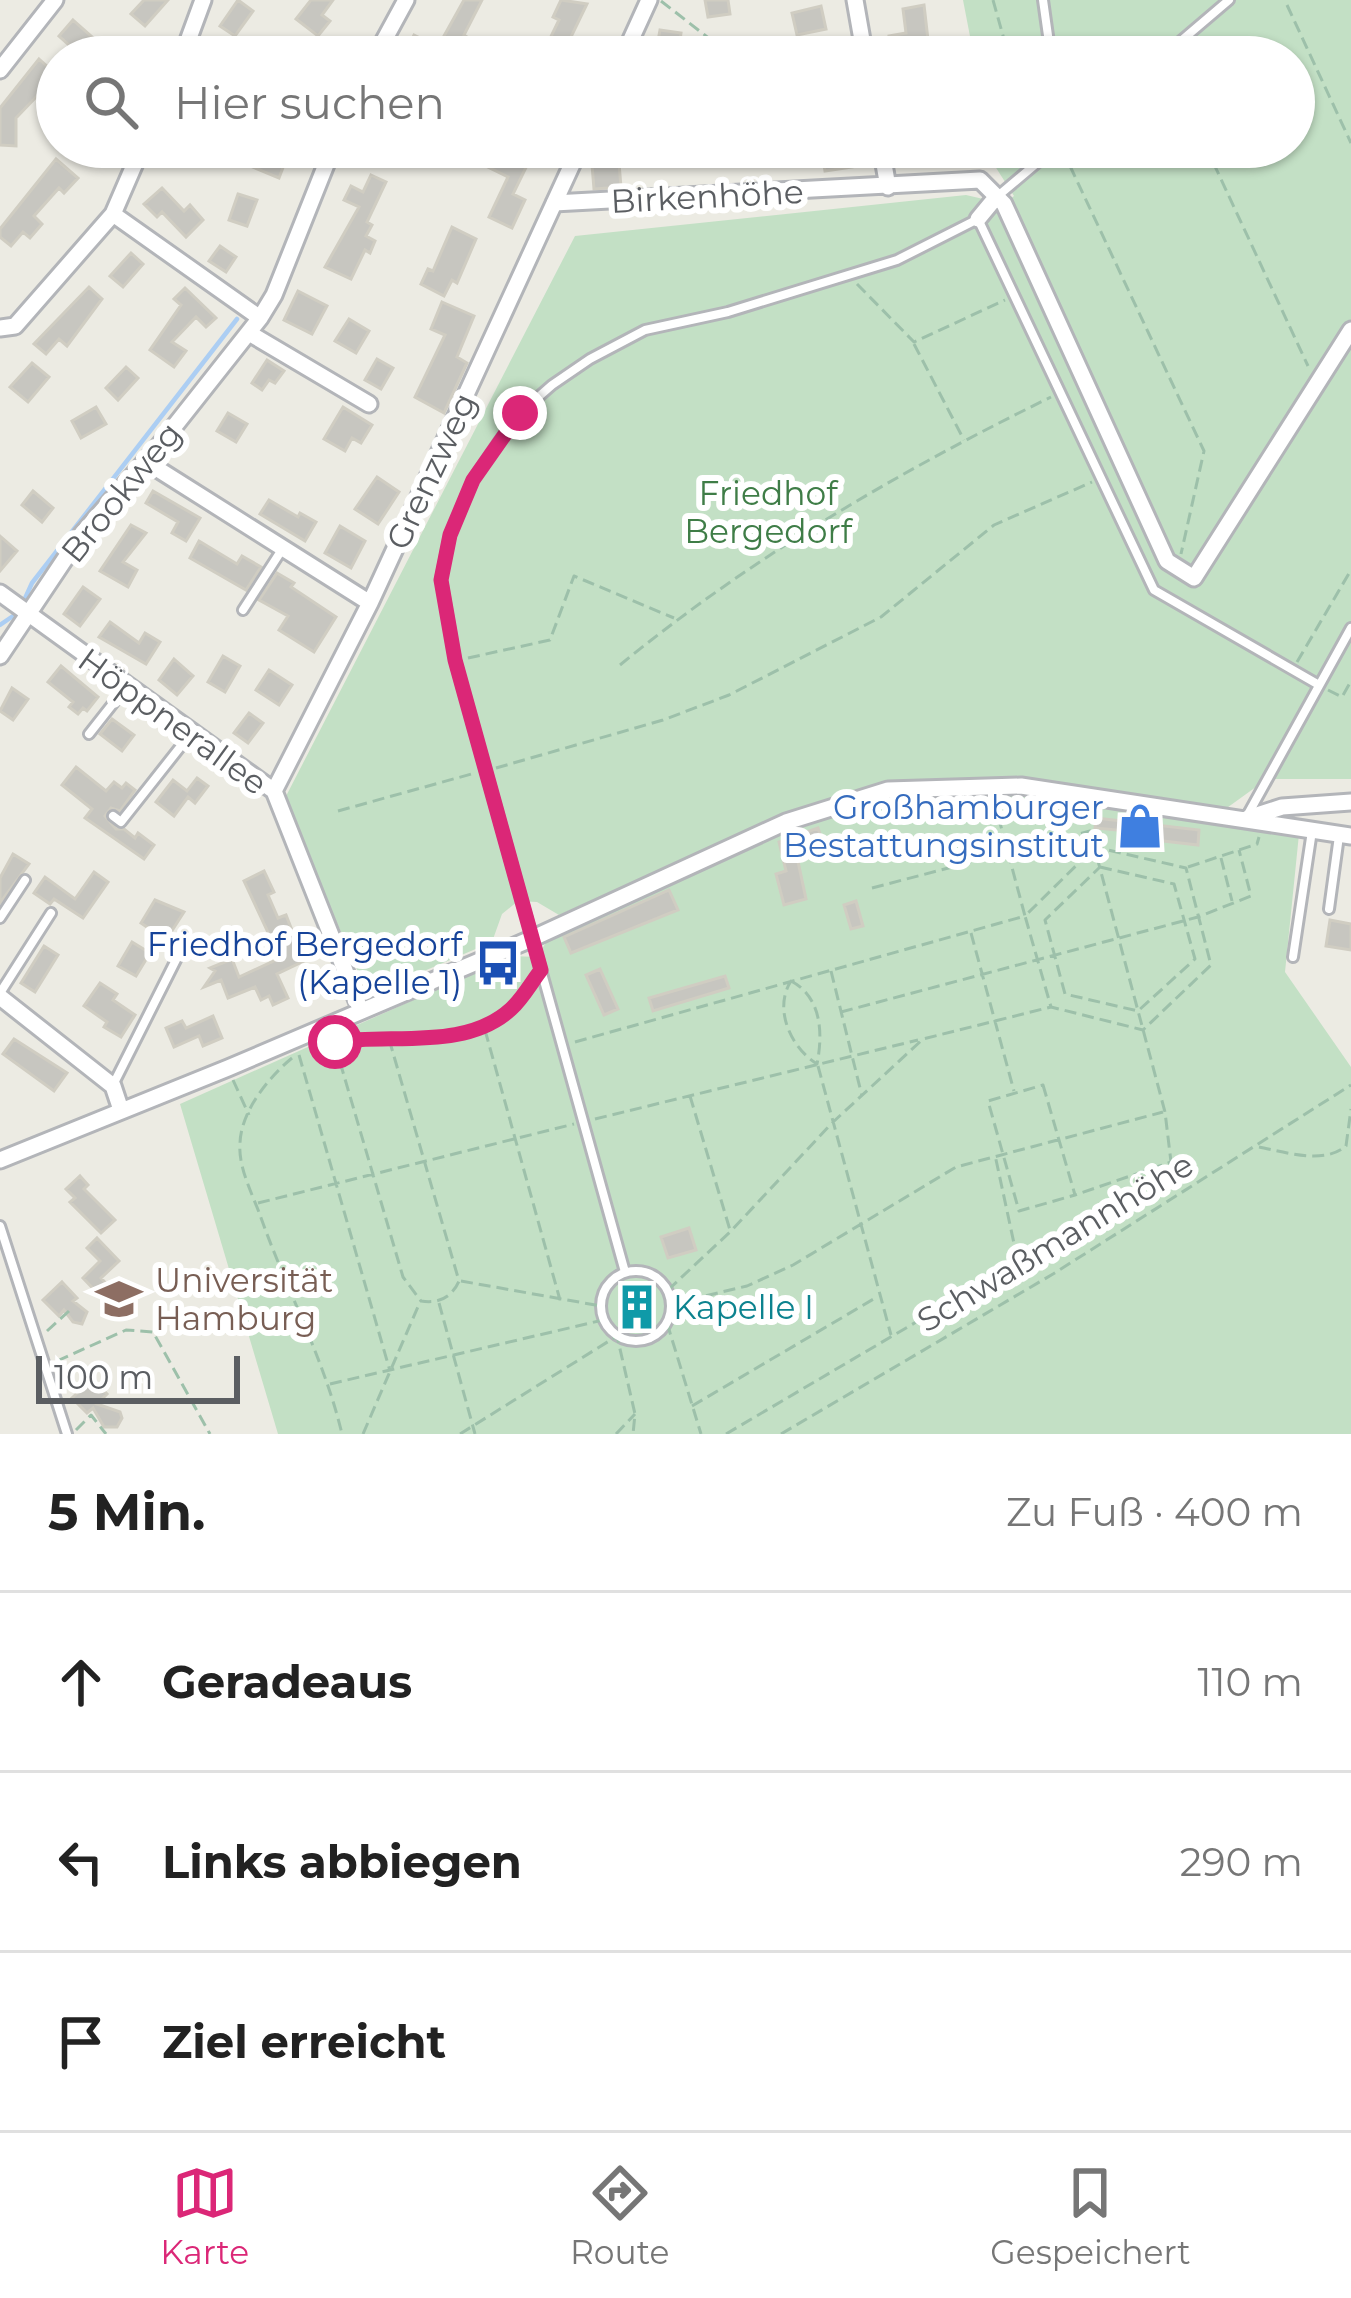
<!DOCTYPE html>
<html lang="de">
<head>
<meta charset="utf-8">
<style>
	body { margin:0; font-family:Montserrat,sans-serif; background:#f2f2f2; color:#222 }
	.scale { position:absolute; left:36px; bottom:30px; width:204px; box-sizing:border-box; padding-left:12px; border:6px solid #5b5e62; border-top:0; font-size:33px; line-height:42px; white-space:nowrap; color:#5b5e62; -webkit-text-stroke:9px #fff; paint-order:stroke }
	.stop { position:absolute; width:36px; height:36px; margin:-27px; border:9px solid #db2777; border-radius:50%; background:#fff }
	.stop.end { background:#db2777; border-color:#fff; box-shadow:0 3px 12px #0008 }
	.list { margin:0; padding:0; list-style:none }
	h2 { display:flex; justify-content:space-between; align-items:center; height:156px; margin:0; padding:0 48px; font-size:51px }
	h2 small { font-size:39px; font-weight:400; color:#767676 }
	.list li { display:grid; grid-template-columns:78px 1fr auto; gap:36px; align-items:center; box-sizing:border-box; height:180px; padding:0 48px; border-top:3px solid #e0e0e0 }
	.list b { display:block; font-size:45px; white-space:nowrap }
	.list em { font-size:39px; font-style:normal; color:#767676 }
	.icon { flex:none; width:66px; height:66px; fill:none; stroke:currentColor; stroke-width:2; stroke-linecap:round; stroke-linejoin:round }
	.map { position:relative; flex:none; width:1351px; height:1434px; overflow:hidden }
	.search { position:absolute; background:#fff; box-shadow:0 3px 9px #0004; left:36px; right:36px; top:36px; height:132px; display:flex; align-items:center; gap:30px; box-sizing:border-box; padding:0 42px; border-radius:66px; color:#767676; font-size:45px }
	.sheet { height:696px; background:#fff }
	nav { display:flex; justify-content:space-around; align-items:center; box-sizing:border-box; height:168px; border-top:3px solid #e0e0e0; background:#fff; font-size:33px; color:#767676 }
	nav a { display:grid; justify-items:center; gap:6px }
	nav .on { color:#db2777 }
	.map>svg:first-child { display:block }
</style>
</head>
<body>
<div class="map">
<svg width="1351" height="1434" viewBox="0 0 1351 1434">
	<rect width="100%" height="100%" fill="#ecebe3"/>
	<!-- green -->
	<path fill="#c3e0c5" d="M963,0h388v779h-84l-43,31 -197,-30 -142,2 -99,31 -227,102 -22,-13 -19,-1 -16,13 -10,28 -124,53 -84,-195 291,-564 391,-41 26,6 7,7 15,-12 -21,-33 -3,-16h304v-90h-320z
		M763,41v16h-39l-1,-13z
		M1025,793l274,41 -14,138 66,95v367h-1073l-98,-330 332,-148 25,1 13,-21 239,-107 101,-31z"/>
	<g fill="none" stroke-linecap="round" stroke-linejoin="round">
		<!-- stream -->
		<path stroke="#accef3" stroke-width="4.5" d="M22,605l10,-22 205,-264
			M0,625l16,-11"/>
	</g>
	<!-- building -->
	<path fill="#c7c6c0" stroke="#d0cdc2" stroke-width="3" d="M144,0h24l-23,26 -14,-12z
		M238,0l15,11 -18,25 -15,-10z
		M311,0h22l-11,15 8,6 -12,15 -22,-17z
		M464,0h18l-18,35 9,6 -12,16 -22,-12z
		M561,0l26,4 -19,39 4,2 -5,12h-26l18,-37 -6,-3z
		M705,0h23l2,14 -22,3z
		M924,5l6,52h-14v-4l-24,4 -3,-21 17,-3 -3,-24z
		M821,6l5,23 -29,6 -5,-22z
		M73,20l19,17 -14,16 -19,-17z
		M660,30l21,3 -3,22 -22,-3z
		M414,35l20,10 -7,12 -21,-6z
		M39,59l18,16 -41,43v28l-16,-1v-37z
		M167,147h28l5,5 -10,12 -9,-7 -7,8 -13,-11z
		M258,147l29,10 -8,21 -29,-12z
		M364,147h46l-9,18z
		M499,147h37l-23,47 12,6 -13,28 -23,-11 19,-40 -20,-10z
		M668,147h57l1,12 -57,5z
		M821,147h28l3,20 -27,4z
		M909,147h28l2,14 -27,4z
		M56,159l22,19 -14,15 -5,-5 -25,28 8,8 -12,14 -7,-6 -12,14 -11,-9v-8z
		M619,163l2,24 -27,2 -2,-24z
		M371,175l15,7 -19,40 5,3 -6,11 9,5 -5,12 -5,-3 -14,29 -26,-12 34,-60 -15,-7 7,-14 12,6z
		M162,188l22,23 6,-6 13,15 -17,17 -24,-25 -5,5 -13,-13z
		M238,194l19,6 -10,26 -18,-6z
		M452,227l24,12 -19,44 -5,-3 -8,16 -23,-12 7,-15 5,2z
		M220,246l16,11 -10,15 -17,-11z
		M131,253l12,11 -20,23 -13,-11z
		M89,287l13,12 -35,47 -8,-7 -13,15 -12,-10z
		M185,288l31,30 -10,9 -10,-10 -24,25 14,9 -12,16 -24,-17 31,-45 -7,-6z
		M298,291l29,15 -15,28 -28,-14z
		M442,302l32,14 -17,41 10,6 -23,50 -29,-16 30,-62 -14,-6z
		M349,319l20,12 -13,22 -21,-12z
		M377,359l16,9 -12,21 -16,-9z
		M267,360l17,11 -9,12 -6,-3 -7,10 -10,-7z
		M32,363l17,14 -21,25 -18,-15z
		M126,367l12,11 -20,22 -12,-12z
		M96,407l10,17 -25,14 -9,-17z
		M343,407l29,18 -11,18 -9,-5 -7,13 -21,-12z
		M228,413l19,11 -11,18 -19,-11z
		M377,477l22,15 -21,32 -23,-15z
		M33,491l20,17 -11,14 -20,-17z
		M153,491l47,27 -14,23 -14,-8 6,-11 -32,-19z
		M269,500l29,17 2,-4 16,9 -11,19 -45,-27z
		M131,525l15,8 -23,29 14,8 -9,17 -28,-16z
		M340,526l25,15 -14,27 -26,-15z
		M0,536l17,15 -17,20z
		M199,541l38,23 5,-8 19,11 -15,23 -56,-32z
		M277,573l17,10 -3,4 45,30 -22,35 -35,-22 9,-14 -29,-16z
		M83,587l17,12 -20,27 -16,-12z
		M110,622l29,21 6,-10 15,9 -14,22 -47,-27z
		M223,656l17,10 -15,26 -17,-10z
		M174,659l19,17 -16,19 -18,-15z
		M61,666l37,31 -11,14 -4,-3 -5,6 -9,-7 4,-5 -25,-20z
		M269,670l23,15 -13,20 -23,-15z
		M12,688l16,11 -15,21 -13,-9z
		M249,713l14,10 -15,20 -14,-10z
		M112,719l22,16 -12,16 -22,-17z
		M76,767l30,24 8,-9 8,6 4,-5 9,7 -15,21 -9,-3 -6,8 11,13h8l11,9 3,-5 16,12 -10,14 -59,-41 7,-9 -30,-24z
		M197,778l11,8 -13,17 -7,-6 -14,19 -18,-14 17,-22 14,11z
		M1096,818l103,12 -1,15 -70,-8v-6l-33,-3z
		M818,828l4,12 -26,12 10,47 -22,6 -8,-31 10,-3 -7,-29z
		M13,854l16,10 -29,39v-25z
		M264,871l10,21 -6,3 10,23 8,-3 18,46 -27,13 11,24 -15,7 -4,-9 -8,4 -6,-13 -27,11 -7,-18 -17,7 11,-16 -5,-3 22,-9 7,18 41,-19 -36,-77z
		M94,872l14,10 -25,36 -29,-19 -4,5 -16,-11 11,-16 30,22z
		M669,890l9,20 -107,43 -7,-16z
		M155,900l29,12 -18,28 -25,-17z
		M856,901l7,25 -12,3 -7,-24z
		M1330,920l21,4v26l-25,-4z
		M132,942l18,11 -14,23 -18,-10z
		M44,946l14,9 -23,37 -14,-9z
		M600,969l18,40 -14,6 -18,-40z
		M725,976l4,12 -76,23 -4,-13z
		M100,983l17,11 -4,6 22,15 -14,22 -17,-10 3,-5 -23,-16z
		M213,1016l9,22 -19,8 -4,-10 -25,11 -8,-19 16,-7 4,7z
		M14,1039l53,34 -13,18 -51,-37z
		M80,1176l8,9 -4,4 31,31 -14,13 -31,-31 5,-4 -9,-9z
		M689,1228l7,22 -28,8 -7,-21z
		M97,1238l22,23 -18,17 13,14 -9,9 -22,-23 17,-17 -13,-13z
		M62,1282l15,16 -4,3 14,11 -5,12 -9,-2 -9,-12 -5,6 -16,-16z
		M640,1286l6,4 7,21 -7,1 2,8 -13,4 -2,-7 -8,2 -5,-25z
		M92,1379l15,15 -10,10 23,8 2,6 -5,9h-13l-11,-19 -6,5 -15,-15z"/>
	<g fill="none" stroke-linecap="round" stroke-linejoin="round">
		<!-- lane casing -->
		<g stroke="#b3b5b9" stroke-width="14">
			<path id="lane" d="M1043,0l8,57
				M1162,57l67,-57
				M999,195l57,-48
				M243,610l40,-62
				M89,734l37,-47
				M113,816l8,6 71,-90
				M1247,816l104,-188
				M1329,909l10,-73
				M0,918l25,-38
				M1293,957l19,-126
				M0,993l51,-80
				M113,1085l73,-145
				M0,1226l67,208
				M601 1306a35 35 0 1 1 70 0a35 35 0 1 1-70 0Z
				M625,1272l-170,-612 -14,-81 9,-44 23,-55 25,-37 22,-30 32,-28 38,-26 55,-29 83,-18 169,-52 81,-41 176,371 165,95"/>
		</g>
		<!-- street casing -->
		<g stroke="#b3b5b9" stroke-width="21">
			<path id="street" d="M855,0l10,57
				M182,57l21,-57
				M375,57l31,-57
				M623,57l26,-57
				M0,70l55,-70
				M881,147l7,40
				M554,203l426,-23 24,24 163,357 27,17 157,-248
				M113,214l147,104
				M978,219l19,-23
				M0,328l15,-2 98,-112 29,-67
				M249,333l120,71
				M145,461l225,142
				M0,593l274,198 87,220
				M0,656l81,-121 77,-88 102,-129 14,-23 59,-148
				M274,791l96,-188 210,-456
				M1248,818l34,-11 69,-5
				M0,997l113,89 8,24
				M0,1160l228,-92 303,-129 255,-117 102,-32 133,-4 330,50"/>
		</g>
		<!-- path -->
		<path stroke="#9dc0aa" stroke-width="3" stroke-dasharray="12 6" stroke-linecap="butt" d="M993,0l16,57
			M661,1l63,49
			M1287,5l64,138
			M1206,147l102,219
			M1070,166l134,285 -23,103
			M857,284l57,58 91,-42
			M914,344l50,96
			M468,658l82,-18 24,-64 100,42
			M1297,662l54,-92
			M620,665c132,-108 278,-193 431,-268
			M1328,690l14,7 9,-16
			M496,768l167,-48 66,-25 152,-78 113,-92 98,-43
			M338,811l137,-38
			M1221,858l11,43
			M1100,867l74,17 21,75 -57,52 -73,-17 -20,-74z
			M1188,867l69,-23 2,-7
			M872,888l218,-57 75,281 6,50 -96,33
			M971,933l43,158
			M831,971l31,125
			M791,981c31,16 32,53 26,83 -26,-16 -44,-55 -26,-83z
			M841,1012l357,-95 53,-21 -12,-46
			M485,1030l75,270
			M575,1042l450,-126 -25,-93
			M335,1045l68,232 18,24c18,3 31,-4 38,-20l-70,-242
			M312,1049l54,-12 103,-4c29,-10 46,-27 64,-51
			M299,1055l91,316
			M292,1058c-23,19 -51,53 -52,85 -2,24 12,50 20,72 26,74 64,143 82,219
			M818,1066l73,269
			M233,1080l16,35
			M1043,1085l32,110 -56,16 -31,-110z
			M690,1096l40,134
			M595,1119l323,-79
			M1259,1147c26,5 65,18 87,-1l5,-37
			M258,1203l316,-79
			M461,1281l140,25
			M668,1290l63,-59 101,-108 91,-84 128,-32 92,23 68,-65 -25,-97 -91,-21 -70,69 26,91
			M439,1303l36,131
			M671,1304l76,-18 46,-21 163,-98 207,-55
			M667,1323l34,111
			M47,1331l22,-20
			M154,1331l24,-15
			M57,1361l69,-31 27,2 57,102
			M330,1384l273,-64
			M692,1406l185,-109
			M76,1430l15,-15 15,19
			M363,1434l57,-132
			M460,1434l157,-98 18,78 -2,20
			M616,1434l19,-20
			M726,1434l292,-172 -23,-107
			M781,1434l272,-160 298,-189"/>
		<!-- lane -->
		<use href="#lane" stroke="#fff" stroke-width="8"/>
		<!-- street -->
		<use href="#street" stroke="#fff" stroke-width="15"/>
	</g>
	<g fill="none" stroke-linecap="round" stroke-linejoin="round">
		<!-- route -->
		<path stroke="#db2777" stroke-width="15" d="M335,1042c57,-9 130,9 176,-33 12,-11 20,-26 30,-39l-86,-310 -14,-80 9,-45 23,-55 47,-67"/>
	</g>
	<!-- icons -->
	<defs>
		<g id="shop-bare" transform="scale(3.6)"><path d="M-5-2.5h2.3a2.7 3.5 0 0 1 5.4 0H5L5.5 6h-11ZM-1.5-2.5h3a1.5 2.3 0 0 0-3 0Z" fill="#3f7fe0" stroke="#fff" stroke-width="2.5" paint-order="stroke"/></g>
		<g id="bus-bare" transform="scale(3.6)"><path d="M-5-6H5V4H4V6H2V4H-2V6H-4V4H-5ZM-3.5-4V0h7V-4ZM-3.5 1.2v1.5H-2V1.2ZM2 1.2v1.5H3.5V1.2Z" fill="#1a4fb4" stroke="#fff" stroke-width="2.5" paint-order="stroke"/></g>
		<g id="university-bare" transform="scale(3.6)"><path d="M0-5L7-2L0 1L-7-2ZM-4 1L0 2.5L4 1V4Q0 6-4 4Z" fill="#8d6e63" stroke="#fff" stroke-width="2.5" paint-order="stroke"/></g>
		<g id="building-bare" transform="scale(3.6)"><path d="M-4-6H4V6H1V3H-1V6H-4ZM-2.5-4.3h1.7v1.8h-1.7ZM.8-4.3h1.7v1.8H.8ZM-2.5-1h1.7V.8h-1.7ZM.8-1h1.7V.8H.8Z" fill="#0f9aa8" stroke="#fff" stroke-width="2.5" paint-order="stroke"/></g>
	</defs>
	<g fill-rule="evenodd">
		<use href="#shop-bare" x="1140" y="826"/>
		<use href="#bus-bare" x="498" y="963"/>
		<use href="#university-bare" x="119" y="1299"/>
		<use href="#building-bare" x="637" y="1307"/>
	</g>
	<g text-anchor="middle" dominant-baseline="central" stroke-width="12" stroke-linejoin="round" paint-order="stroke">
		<!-- street labels -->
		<g font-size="33" fill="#5b5e62" stroke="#fff">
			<text transform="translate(707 196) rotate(-3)">Birkenhöhe</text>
			<text transform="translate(431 471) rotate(-65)">Grenzweg</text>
			<text transform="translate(121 492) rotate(-51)">Brookweg</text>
			<text transform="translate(173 721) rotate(36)">Höppnerallee</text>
			<text transform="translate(1055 1242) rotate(-31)">Schwaßmannhöhe</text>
		</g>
		<!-- park labels -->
		<g font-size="33" fill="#3f7d47" stroke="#fff">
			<text x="768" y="493">Friedhof<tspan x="768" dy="38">Bergedorf</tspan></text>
		</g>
		<!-- shop labels -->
		<g font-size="33" fill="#366cbe" stroke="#fff" text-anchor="end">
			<text x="1104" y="807">Großhamburger<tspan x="1104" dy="38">Bestattungsinstitut</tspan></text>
		</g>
		<!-- transit labels -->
		<g font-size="33" fill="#164399" stroke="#fff" text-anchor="end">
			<text x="462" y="944">Friedhof Bergedorf<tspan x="462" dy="38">(Kapelle 1)</tspan></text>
		</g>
		<!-- education labels -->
		<g font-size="33" fill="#785e54" stroke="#fff" text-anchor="start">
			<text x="155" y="1280">Universität<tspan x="155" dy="38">Hamburg</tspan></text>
		</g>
		<!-- culture labels -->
		<g font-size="33" fill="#0d838f" stroke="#fff" text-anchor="start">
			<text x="673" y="1307">Kapelle I</text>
		</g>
	</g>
</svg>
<div class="scale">100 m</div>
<div class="stop" style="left:335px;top:1042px"></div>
<div class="stop end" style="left:520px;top:413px"></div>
<div class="search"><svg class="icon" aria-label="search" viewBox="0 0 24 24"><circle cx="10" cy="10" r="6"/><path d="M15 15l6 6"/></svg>Hier suchen</div>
</div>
<section class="sheet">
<h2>5 Min.<small>Zu Fuß · 400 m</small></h2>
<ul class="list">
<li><svg class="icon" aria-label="ahead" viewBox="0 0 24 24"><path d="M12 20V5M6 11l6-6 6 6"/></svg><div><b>Geradeaus</b></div><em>110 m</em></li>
<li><svg class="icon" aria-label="left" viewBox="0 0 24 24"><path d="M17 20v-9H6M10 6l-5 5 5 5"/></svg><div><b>Links abbiegen</b></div><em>290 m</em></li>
<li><svg class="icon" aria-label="arrive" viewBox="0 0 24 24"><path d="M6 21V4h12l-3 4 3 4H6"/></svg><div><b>Ziel erreicht</b></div></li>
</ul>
</section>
<nav>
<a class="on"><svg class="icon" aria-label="map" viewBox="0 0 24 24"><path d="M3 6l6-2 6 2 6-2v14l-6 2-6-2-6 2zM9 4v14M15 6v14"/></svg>Karte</a>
<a><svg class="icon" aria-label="directions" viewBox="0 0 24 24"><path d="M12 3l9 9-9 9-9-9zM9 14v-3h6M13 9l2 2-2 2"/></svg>Route</a>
<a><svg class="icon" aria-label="saved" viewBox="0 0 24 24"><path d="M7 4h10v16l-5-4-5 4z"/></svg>Gespeichert</a>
</nav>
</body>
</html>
